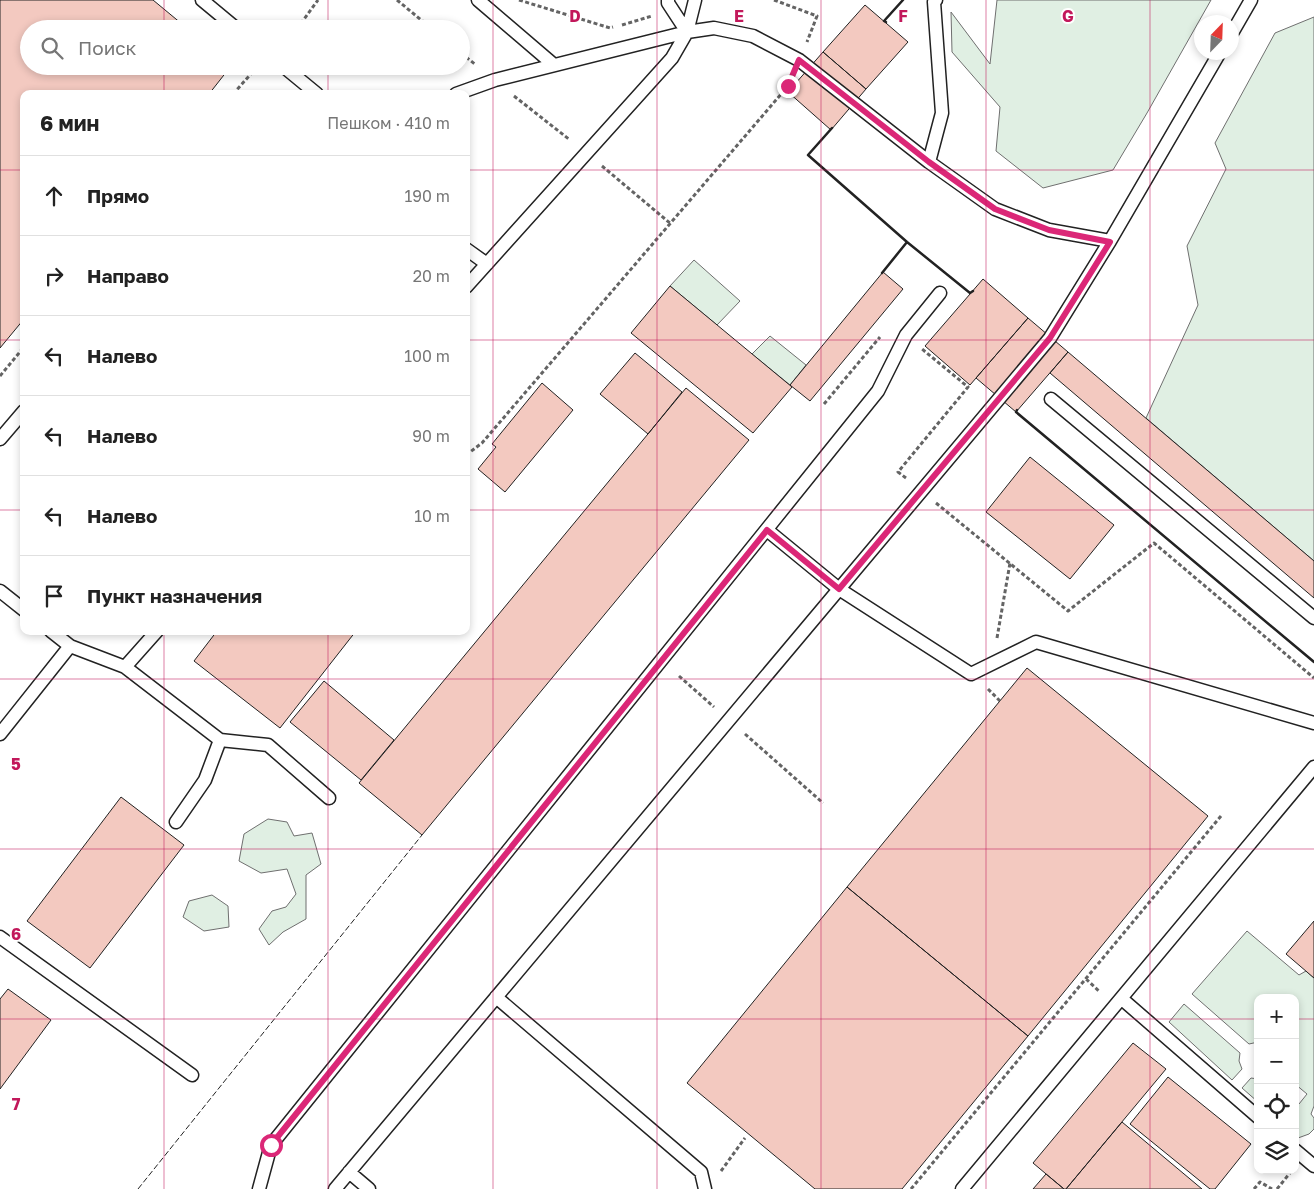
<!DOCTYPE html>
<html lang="ru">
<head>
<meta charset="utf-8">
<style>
	body { margin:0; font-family:"Golos Text",sans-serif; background:#f6f6f6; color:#222 }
	.controls { position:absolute; right:15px; bottom:15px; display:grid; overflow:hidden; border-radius:10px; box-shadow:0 2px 8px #0003 }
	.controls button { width:45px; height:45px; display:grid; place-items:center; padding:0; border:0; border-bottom:1px solid #e0e0e0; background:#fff; color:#222; font:25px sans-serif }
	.compass { position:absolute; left:1194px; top:15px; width:45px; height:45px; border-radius:50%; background:#fff; box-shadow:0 2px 8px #0003; rotate:23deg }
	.stop { position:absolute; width:15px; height:15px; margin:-11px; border:4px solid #db2777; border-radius:50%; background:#fff }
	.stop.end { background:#db2777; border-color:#fff; box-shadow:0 1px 5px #0008 }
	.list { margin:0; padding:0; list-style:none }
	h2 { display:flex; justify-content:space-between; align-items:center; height:65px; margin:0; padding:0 20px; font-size:21px }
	h2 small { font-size:16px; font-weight:400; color:#767676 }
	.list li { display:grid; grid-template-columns:32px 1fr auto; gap:15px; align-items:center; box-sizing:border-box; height:80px; padding:0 20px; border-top:1px solid #e0e0e0 }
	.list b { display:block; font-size:19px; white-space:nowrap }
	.list em { font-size:16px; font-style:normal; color:#767676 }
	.icon { flex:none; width:28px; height:28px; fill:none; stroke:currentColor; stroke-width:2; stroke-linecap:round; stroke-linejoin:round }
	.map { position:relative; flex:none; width:1314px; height:1189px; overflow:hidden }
	.search { position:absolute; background:#fff; box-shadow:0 2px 8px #0003; left:20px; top:20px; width:450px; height:55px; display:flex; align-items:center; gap:12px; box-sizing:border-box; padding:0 18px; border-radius:28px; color:#767676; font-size:19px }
	.panel { position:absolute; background:#fff; box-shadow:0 2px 8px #0003; left:20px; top:90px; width:450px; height:545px; border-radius:10px }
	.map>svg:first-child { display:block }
</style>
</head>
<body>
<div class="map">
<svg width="1314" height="1189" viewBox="0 0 1314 1189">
	<rect width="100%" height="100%" fill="#fff"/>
	<!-- green -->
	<path fill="#e0efe3" stroke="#6f6f6f" d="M997,0h214l-64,113 -34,57 -70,18 -47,-37 4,-44 -48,-55 -1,-40 39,52z
		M1314,17v544l-168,-143 52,-113 -11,-59 39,-77 -11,-26 60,-110z
		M694,260l46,41 -23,24 -47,-39z
		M770,336l36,29 -16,20 -38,-31z
		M268,819l19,3 7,14 18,-3 9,31 -15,11v44l-23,13 -14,13 -10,-16 13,-18 14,-4 10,-13 -9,-25 -26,4 -22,-12 5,-27z
		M212,895l16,11 1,21 -25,4 -21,-14 6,-16z
		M1247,931l52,44 7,-4 8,7v128l-3,8 3,4v11l-5,5 -11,4 -3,-3v-34l4,3 8,-10 -12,-10v-86h-37v44l-9,2 -57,-50z
		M1184,1004l56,49 -1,8 3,8 -10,11 -63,-58z
		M1251,1078l7,1v23l-16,-14z"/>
	<!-- building -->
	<path fill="#f3c9c0" stroke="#222" d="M0,0h153l35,29h-159v37h202l-22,28h-185v225l-24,29z
		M865,5l43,37 -42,47 -43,-37z
		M823,52l43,37 -35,41 -43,-38z
		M883,272l20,17 -93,112 -20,-16z
		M983,279l45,39 -58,67 -45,-39z
		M670,286l122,101 -39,46 -122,-100z
		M1028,318l40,34 -52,60 -40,-34z
		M1068,352l246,209v37l-264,-225z
		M635,353l47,39 -34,42 -48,-40z
		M542,383l31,27 -68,82 -27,-23 18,-22 -4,-3z
		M686,388l63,52 -327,395 -63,-52z
		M1030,457l84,68 -44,54 -84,-67z
		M217,631h139l-76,97 -86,-67z
		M1027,668l181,148 -180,220 -181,-149z
		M324,681l70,59 -33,40 -71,-58z
		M121,797l63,48 -94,123 -63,-47z
		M847,887l181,149 -126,153h-87l-128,-106z
		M1314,921v57l-28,-24z
		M8,989l43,31 -51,69v-90z
		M1133,1043l33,26 -100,120h-2l-31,-26z
		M1168,1077l83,67 -36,45h-5l-80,-65z
		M1122,1122l80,67h-136z
		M1046,1174l18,15h-31z"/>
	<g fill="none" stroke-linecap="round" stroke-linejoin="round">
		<!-- service casing -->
		<g stroke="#222" stroke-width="15">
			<path id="service" d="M202,0l35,29
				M478,0l76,65
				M668,0v3l19,29 8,-32
				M1232,33l19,-33
				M283,66l34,28
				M456,94l39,-14 192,-48 27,-4 39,8 46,24 130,102 66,47 54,21 61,11
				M929,162l13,-49 -8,-111 2,-2
				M466,249l21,15
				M466,287l206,-229 15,-26
				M1051,399l263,219
				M0,439l24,-28
				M767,530l72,59 132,85 65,-32 278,81
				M0,591l24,19
				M51,631l19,15 55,21 95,73 48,5 61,53
				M125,667l32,-36
				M0,734l70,-88
				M176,822l29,-42 15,-40
				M0,937l192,138
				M496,997l205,175 4,17
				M1122,999l136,118
				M1295,1150l19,16
				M349,1172l20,17
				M259,1189l12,-44 607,-754 28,-56 34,-42
				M335,1189l715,-851 60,-97 110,-189
				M962,1189l352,-422"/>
		</g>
		<!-- path -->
		<path stroke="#646464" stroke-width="3" stroke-dasharray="4 2.5" stroke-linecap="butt" d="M397,0l35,29
			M519,0l91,28 3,-1
			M774,0l43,16 -10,26
			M622,25l30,-9
			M297,29l21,-29
			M461,53l15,12
			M233,94l25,-28
			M514,96l56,44
			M602,166l69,58
			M0,376l24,-29
			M824,404l56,-67
			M466,455l16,-12 306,-357 3,-6
			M906,478l-8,-6 70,-85 -46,-38
			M936,503l132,108 86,-68 160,135
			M997,638l13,-75
			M679,676l35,31
			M988,689l12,12
			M745,734l78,69
			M1086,979l14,13
			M721,1171l24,-33
			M911,1189l310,-373
			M1254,1189l6,-7 12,7
			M1277,1189l13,-16"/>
		<!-- service -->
		<use href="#service" stroke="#fff" stroke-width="12"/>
		<!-- fence -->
		<path stroke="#222" stroke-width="1" stroke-dasharray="6 2.5" stroke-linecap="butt" d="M138,1189l284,-354"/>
		<!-- wall -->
		<path stroke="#222" stroke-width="2.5" d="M886,22l-2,-1 19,-21
			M832,128l-24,27 99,87 63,51 3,-2
			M882,273l25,-31
			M1017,410l-1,2 298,250"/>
	</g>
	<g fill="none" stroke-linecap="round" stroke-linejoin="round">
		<!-- route -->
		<path stroke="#db2777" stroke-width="6" d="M271,1145l496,-615 72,59 211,-251 60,-96 -61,-12 -54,-21 -66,-47 -130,-102 -11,26"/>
	</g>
	<!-- grid -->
	<path fill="none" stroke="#c2185b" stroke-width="1" stroke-opacity="0.55" d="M164,0v29M328,0v29M493,0v1189M657,0v1189M821,0v1189M986,0v1189M1150,0v1189M164,66v28M328,66v28M0,170h24M466,170h848M0,340h24M466,340h848M0,510h24M466,510h848M164,631v558M328,631v558M0,679h1314M0,849h1314M0,1019h1258M1295,1019h19"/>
	<g font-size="16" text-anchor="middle" font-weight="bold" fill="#c2185b" stroke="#fff" stroke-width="4" stroke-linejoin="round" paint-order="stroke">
		<text x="575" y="22">D</text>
		<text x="739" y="22">E</text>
		<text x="903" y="22">F</text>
		<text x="1068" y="22">G</text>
		<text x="16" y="770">5</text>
		<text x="16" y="940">6</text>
		<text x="16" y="1110">7</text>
	</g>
</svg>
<div class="controls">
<button>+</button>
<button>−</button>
<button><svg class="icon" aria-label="locate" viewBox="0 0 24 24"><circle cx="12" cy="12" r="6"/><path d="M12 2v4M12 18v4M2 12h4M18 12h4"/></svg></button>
<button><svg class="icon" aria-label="layers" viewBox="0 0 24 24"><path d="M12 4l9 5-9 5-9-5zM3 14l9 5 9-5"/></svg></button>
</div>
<svg class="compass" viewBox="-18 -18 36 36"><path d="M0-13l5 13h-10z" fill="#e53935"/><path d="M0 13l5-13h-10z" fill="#767676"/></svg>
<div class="stop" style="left:271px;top:1145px"></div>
<div class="stop end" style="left:788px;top:86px"></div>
<div class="search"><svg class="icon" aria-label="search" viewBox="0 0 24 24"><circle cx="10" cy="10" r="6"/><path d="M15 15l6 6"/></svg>Поиск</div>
<section class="panel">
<h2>6 мин<small>Пешком · 410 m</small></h2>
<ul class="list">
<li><svg class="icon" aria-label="ahead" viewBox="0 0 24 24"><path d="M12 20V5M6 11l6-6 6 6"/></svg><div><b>Прямо</b></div><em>190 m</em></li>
<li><svg class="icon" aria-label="right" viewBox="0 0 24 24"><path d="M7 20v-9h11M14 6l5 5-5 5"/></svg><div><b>Направо</b></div><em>20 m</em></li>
<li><svg class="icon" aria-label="left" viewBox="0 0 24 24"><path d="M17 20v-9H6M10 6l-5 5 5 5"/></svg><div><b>Налево</b></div><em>100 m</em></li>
<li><svg class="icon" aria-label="left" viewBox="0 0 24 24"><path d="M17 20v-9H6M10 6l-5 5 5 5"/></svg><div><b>Налево</b></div><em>90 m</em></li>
<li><svg class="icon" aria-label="left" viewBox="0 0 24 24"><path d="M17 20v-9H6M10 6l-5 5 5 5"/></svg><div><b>Налево</b></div><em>10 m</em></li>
<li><svg class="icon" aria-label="arrive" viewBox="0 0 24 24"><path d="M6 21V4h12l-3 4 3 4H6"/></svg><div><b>Пункт назначения</b></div></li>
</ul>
</section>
</div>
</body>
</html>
